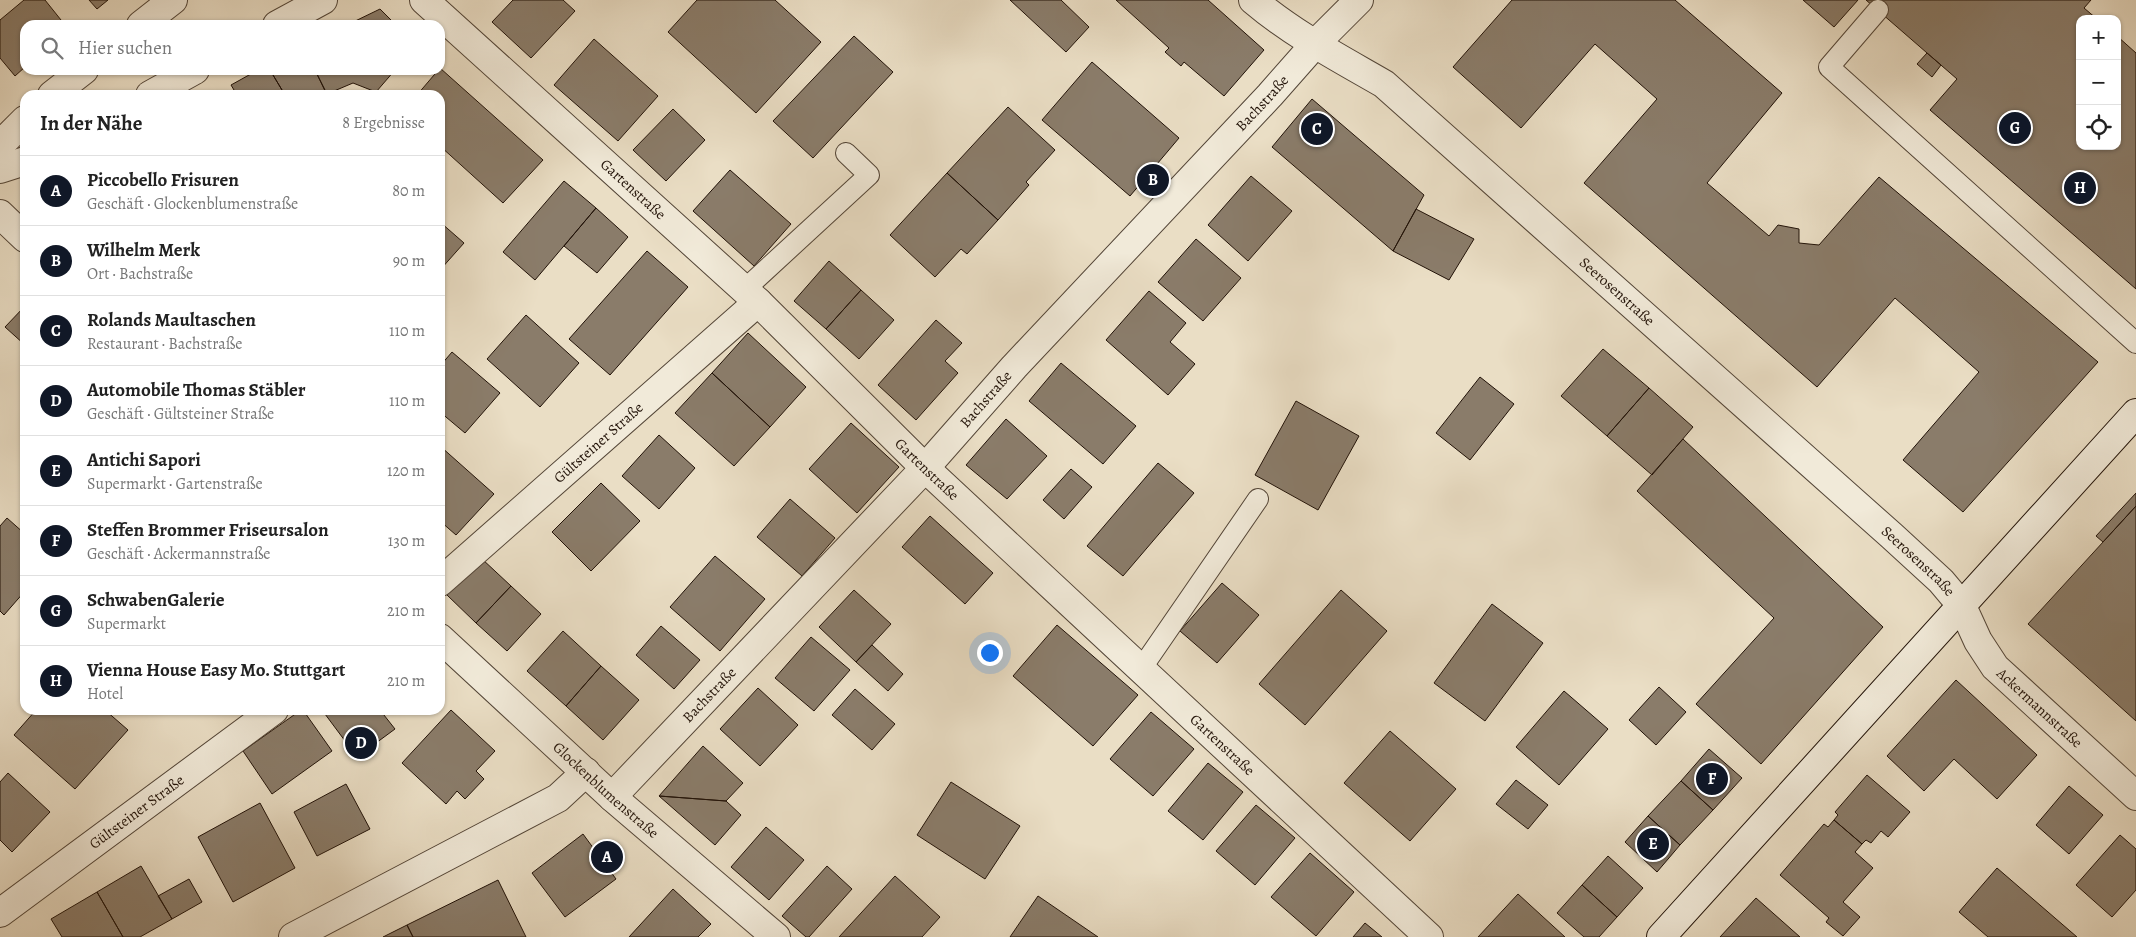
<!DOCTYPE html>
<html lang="de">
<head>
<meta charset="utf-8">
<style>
	body { margin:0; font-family:Alegreya,serif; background:#f6f6f6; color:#222 }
	.controls { position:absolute; right:15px; top:15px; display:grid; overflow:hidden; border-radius:10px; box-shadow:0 1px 4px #0004 }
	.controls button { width:45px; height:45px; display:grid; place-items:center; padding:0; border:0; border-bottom:1px solid #e0e0e0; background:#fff; color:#222; font:25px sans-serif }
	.you { position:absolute; left:989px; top:652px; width:18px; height:18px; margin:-12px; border:4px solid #fff; border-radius:50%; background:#1a73e8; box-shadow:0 0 0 8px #1a73e833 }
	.badge { display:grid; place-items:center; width:32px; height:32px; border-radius:50%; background:#111827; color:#fff; font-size:16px; font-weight:700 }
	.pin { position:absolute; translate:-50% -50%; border:2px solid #fff; box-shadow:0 1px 5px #0006 }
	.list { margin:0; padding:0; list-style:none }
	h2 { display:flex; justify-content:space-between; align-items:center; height:65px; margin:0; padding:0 20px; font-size:21px }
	h2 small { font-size:16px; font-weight:400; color:#767676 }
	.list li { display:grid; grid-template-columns:32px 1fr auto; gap:15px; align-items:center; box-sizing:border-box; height:70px; padding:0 20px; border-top:1px solid #e0e0e0 }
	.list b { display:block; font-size:19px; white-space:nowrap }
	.list p { margin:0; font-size:16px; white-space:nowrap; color:#767676 }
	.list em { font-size:16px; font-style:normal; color:#767676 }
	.icon { flex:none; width:28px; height:28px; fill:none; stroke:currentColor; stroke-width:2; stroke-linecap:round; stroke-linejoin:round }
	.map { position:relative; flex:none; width:2136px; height:937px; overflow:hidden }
	.search { position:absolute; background:#fff; box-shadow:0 1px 4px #0004; left:20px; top:20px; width:425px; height:55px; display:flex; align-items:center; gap:12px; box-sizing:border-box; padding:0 18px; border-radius:15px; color:#767676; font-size:19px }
	.panel { position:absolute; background:#fff; box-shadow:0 1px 4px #0004; left:20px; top:90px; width:425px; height:625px; border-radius:15px }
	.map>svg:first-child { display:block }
</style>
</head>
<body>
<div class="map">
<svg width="2136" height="937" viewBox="0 0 2136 937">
	<rect width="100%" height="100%" fill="#eadec5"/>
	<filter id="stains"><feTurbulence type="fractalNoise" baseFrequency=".004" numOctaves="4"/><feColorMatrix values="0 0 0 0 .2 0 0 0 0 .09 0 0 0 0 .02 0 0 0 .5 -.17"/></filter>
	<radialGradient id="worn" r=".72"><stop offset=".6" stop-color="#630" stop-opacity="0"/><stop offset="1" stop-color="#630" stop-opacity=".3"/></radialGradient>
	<!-- building -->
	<path fill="#8a7c6a" stroke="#211208" d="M24,0h21l20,25h-40v42l-10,9 -15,-18v-38z
		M89,0h19l-11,9z
		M513,0h50l12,11 -44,47 -39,-36z
		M697,0h78l46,42 -65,71 -88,-81z
		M1010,0h51l28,27 -23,25z
		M1116,0h92l56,50 -40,46 -40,-34 -3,4 -16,-14 4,-4z
		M1512,0h163l107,93 -75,90 62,53 9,-11 21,4v14l20,2 60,-68 219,185 -135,150 -60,-52 76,-88 -84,-74 -78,89 -233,-204 73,-84 -62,-55 -74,84 -68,-61z
		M1803,0h55l-24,27z
		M1866,0h225l-7,8 13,11h-17v127h37v-110l19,17v236l-206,-179 27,-31z
		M380,9l16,16h-49z
		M854,36l39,36 -80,86 -40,-37z
		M594,39l64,57 -40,45 -64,-56z
		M1927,53l14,12 -9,12 -15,-13z
		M1092,62l87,76 -49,58 -88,-76z
		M440,68l103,92 -40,43 -63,-57v-51h-23z
		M258,70h12l15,25h-48l-6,-10z
		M270,70h45l12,25h-42z
		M315,70h80l-19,22 -23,-9 -26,11z
		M1312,99l112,96 -31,56 -121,-104z
		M1008,107l47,43 -29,32 3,3 -31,35 -51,-47z
		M673,109l32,31 -39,41 -33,-31z
		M730,170l61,54 -37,42 -61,-55z
		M947,173l51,47 -31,34 -6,-5 -26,28 -45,-42z
		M1251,176l41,35 -44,50 -40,-36z
		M564,181l32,27 -61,72 -32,-28z
		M596,208l32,29 -31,36 -33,-27z
		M1416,209l58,30 -25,41 -56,-29z
		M440,222l24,21 -24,27z
		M1196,239l45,39 -38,43 -45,-39z
		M647,251l41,36 -78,88 -41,-36z
		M829,261l32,29 -35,39 -32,-28z
		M861,290l33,30 -35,39 -33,-30z
		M1149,291l37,32 -16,19 25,22 -27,31 -62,-55z
		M25,306v39l-20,-18z
		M526,315l53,48 -39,44 -53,-48z
		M936,320l26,23 -17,18 13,12 -42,47 -38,-35z
		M748,333l58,54 -36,40 -58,-54z
		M1603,349l46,39 -42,48 -46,-40z
		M452,352l48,41 -35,40 -25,-21v-46z
		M1061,363l75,63 -33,38 -74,-63z
		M712,373l58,54 -36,39 -59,-53z
		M1480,377l34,27 -44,56 -34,-27z
		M1649,388l44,39 -41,48 -45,-39z
		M1296,401l63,35 -41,74 -63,-35z
		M1006,419l41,37 -40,43 -41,-34z
		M851,423l48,44 -42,46 -48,-44z
		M659,435l36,33 -36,41 -37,-33z
		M1683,439l200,188 -122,137 -65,-60 78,-86 -137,-127z
		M440,446l54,48 -38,41 -16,-14z
		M1158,463l36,30 -71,83 -36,-30z
		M1071,469l21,18 -28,32 -21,-19z
		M601,483l39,38 -49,50 -39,-39z
		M2136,493v13l-33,36 -7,-6z
		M790,499l45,39 -33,38 -45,-39z
		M2136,506v215l-108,-97z
		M930,516l63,57 -28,31 -63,-57z
		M7,518l18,16v57l-21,24 -4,-4v-85z
		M715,556l50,43 -45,52 -50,-44z
		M481,558l30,28 -35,37 -29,-28z
		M1222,583l37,32 -42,48 -37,-32z
		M511,586l30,28 -34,37 -31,-28z
		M854,590l37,34 -35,38 -37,-35z
		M1341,590l46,41 -82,94 -46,-41z
		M1492,604l51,39 -58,78 -51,-38z
		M1057,625l81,70 -45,51 -80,-70z
		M661,626l39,34 -26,29 -38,-34z
		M563,631l38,35 -35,40 -39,-35z
		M811,637l39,33 -36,41 -39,-33z
		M872,645l31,29 -15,17 -32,-29z
		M601,666l38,34 -36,40 -37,-34z
		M1956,680l81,75 -40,44 -43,-40 -30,32 -37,-35z
		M1659,687l27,25 -30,33 -27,-25z
		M758,688l40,37 -38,41 -40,-37z
		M855,689l40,35 -23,26 -40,-35z
		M1564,691l44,38 -49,56 -43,-38z
		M36,710h69l23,20 -53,59 -61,-54z
		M301,710h2l29,41 -60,43 -29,-43z
		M322,710h58l15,19 -38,28z
		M451,710l44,41 -19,20 8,8 -19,20 -8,-8 -11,13 -44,-41z
		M1151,712l43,37 -41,47 -43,-37z
		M1390,731l66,58 -46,52 -66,-58z
		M703,746l40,37 -17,18 -67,-5z
		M1709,749l33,29 -29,32 -32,-29z
		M1208,763l35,29 -40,48 -35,-29z
		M8,773l42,39 -38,40 -12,-12v-58z
		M1867,775l43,37 -22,25 -7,-6 -10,12 -5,-3 -4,4 -28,-24 4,-5 -3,-3z
		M1516,780l32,25 -20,24 -32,-25z
		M1681,781l32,29 -33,35 -32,-29z
		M951,782l69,44 -35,53 -68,-44z
		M346,784l24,45 -53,27 -23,-44z
		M2069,786l34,29 -34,39 -33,-29z
		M659,796l67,5 15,14 -26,30z
		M260,803l35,65 -62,34 -35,-65z
		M1256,805l39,33 -40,47 -39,-34z
		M1648,816l32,29 -23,27 -32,-30z
		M1834,820l28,24 -7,8 18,16 -30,34 17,15 -17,19 -17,-14 3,-4 -49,-43 44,-51 4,3z
		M766,827l38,33 -35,40 -38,-33z
		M583,834l33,45 -51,38 -33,-44z
		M2120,835l16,14v41l-24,27 -36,-32z
		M1310,853l44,39 -38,44 -45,-39z
		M1608,856l35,32 -26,29 -35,-32z
		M141,866l31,53 -32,18h-17l-26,-45z
		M827,866l25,23 -43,48h-3l-24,-21z
		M1997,868l80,69h-89l-29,-25z
		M895,876l45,41 -18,20h-83z
		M189,879l13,23 -30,17 -14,-23z
		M498,880l28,57h-113l-6,-12z
		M1582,885l35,32 -18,20h-15l-27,-24z
		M673,889l38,35 -13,13h-69z
		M97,892l26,45h-61l-11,-18z
		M1518,894l47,43h-87z
		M1038,896l60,41h-88z
		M1756,898l44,39h-80z
		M1365,923l17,14h-29z
		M407,925l6,12h-30z"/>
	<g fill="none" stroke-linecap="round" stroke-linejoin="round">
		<!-- service casing -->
		<g stroke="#534537" stroke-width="22">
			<path id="service" d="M1878,10l-49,57 307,276
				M744,290l125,-115 -23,-22
				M1141,669l117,-170"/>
		</g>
		<!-- minor casing -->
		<g stroke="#534537" stroke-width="30">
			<g id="minor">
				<path id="s1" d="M424,0l334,302 167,166 504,469"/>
				<path d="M141,25l32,-25"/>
				<path d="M277,25l46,-25"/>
				<path d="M52,95l32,-25"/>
				<path d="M150,95l45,-25"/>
				<path d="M0,145l25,-25"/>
				<path d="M0,169l25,-8"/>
				<path d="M0,214l25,24"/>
				<path id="s2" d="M440,582l318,-280"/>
				<path id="s3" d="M1962,606l16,35 17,26 141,129"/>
				<path id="s4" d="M440,638l172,159 164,140"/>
				<path id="s5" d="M612,797l313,-329 89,-101 256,-272 45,-51 44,-44"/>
				<path id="s6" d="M0,913l274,-203"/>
				<path d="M293,937l265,-139 28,-26"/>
			</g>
		</g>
		<!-- tertiary casing -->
		<g stroke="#534537" stroke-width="30">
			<g id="tertiary">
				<path id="s7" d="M1253,0c40,34 86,58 131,84l508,452 49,45 21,25"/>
			</g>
		</g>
		<!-- secondary casing -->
		<g stroke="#211208" stroke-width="30">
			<path id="secondary" d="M1661,937l475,-524"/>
		</g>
		<!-- service -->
		<use href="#service" stroke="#f1ead9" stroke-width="20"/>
		<!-- minor -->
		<use href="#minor" stroke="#f1ead9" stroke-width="28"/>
		<!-- tertiary -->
		<use href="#tertiary" stroke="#f1ead9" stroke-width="28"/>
		<!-- secondary -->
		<use href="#secondary" stroke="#f1ead9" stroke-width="28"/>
	</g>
	<g text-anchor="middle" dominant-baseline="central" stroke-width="5" stroke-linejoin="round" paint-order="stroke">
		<!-- street labels -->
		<g font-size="15" fill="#211208" stroke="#f1ead9">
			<text stroke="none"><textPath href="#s5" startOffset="951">Bachstraße</textPath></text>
			<text stroke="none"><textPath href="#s1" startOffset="282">Gartenstraße</textPath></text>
			<text stroke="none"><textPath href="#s7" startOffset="468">Seerosenstraße</textPath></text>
			<text stroke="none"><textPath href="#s5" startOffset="546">Bachstraße</textPath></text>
			<text stroke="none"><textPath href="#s2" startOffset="211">Gültsteiner Straße</textPath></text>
			<text stroke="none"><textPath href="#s1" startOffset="688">Gartenstraße</textPath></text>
			<text stroke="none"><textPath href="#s7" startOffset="872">Seerosenstraße</textPath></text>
			<text stroke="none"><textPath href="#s5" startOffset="141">Bachstraße</textPath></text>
			<text stroke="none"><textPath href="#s3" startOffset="130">Ackermannstraße</textPath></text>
			<text stroke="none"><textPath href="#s1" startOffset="1092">Gartenstraße</textPath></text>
			<text stroke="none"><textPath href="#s4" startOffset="225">Glockenblumenstraße</textPath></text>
			<text stroke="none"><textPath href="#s6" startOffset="170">Gültsteiner Straße</textPath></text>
		</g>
	</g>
	<rect width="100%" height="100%" filter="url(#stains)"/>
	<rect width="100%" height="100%" fill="url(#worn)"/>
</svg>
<div class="controls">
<button>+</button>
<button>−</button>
<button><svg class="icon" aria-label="locate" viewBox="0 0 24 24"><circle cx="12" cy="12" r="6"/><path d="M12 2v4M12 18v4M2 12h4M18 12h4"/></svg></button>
</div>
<div class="you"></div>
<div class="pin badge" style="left:607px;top:857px">A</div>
<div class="pin badge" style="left:1153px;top:180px">B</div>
<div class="pin badge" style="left:1317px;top:129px">C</div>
<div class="pin badge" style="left:361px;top:743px">D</div>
<div class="pin badge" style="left:1653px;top:844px">E</div>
<div class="pin badge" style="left:1712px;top:779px">F</div>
<div class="pin badge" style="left:2015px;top:128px">G</div>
<div class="pin badge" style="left:2080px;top:188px">H</div>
<div class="search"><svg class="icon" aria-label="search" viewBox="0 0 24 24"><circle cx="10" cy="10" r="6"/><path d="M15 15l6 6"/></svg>Hier suchen</div>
<section class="panel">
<h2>In der Nähe<small>8 Ergebnisse</small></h2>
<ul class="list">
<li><span class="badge">A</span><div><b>Piccobello Frisuren</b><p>Geschäft · Glockenblumenstraße</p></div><em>80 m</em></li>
<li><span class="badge">B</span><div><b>Wilhelm Merk</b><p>Ort · Bachstraße</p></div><em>90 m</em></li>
<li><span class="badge">C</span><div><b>Rolands Maultaschen</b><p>Restaurant · Bachstraße</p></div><em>110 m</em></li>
<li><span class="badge">D</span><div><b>Automobile Thomas Stäbler</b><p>Geschäft · Gültsteiner Straße</p></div><em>110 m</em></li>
<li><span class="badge">E</span><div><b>Antichi Sapori</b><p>Supermarkt · Gartenstraße</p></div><em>120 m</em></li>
<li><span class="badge">F</span><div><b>Steffen Brommer Friseursalon</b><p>Geschäft · Ackermannstraße</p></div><em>130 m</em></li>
<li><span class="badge">G</span><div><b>SchwabenGalerie</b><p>Supermarkt</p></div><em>210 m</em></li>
<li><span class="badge">H</span><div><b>Vienna House Easy Mo. Stuttgart</b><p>Hotel</p></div><em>210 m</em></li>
</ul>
</section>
</div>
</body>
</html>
